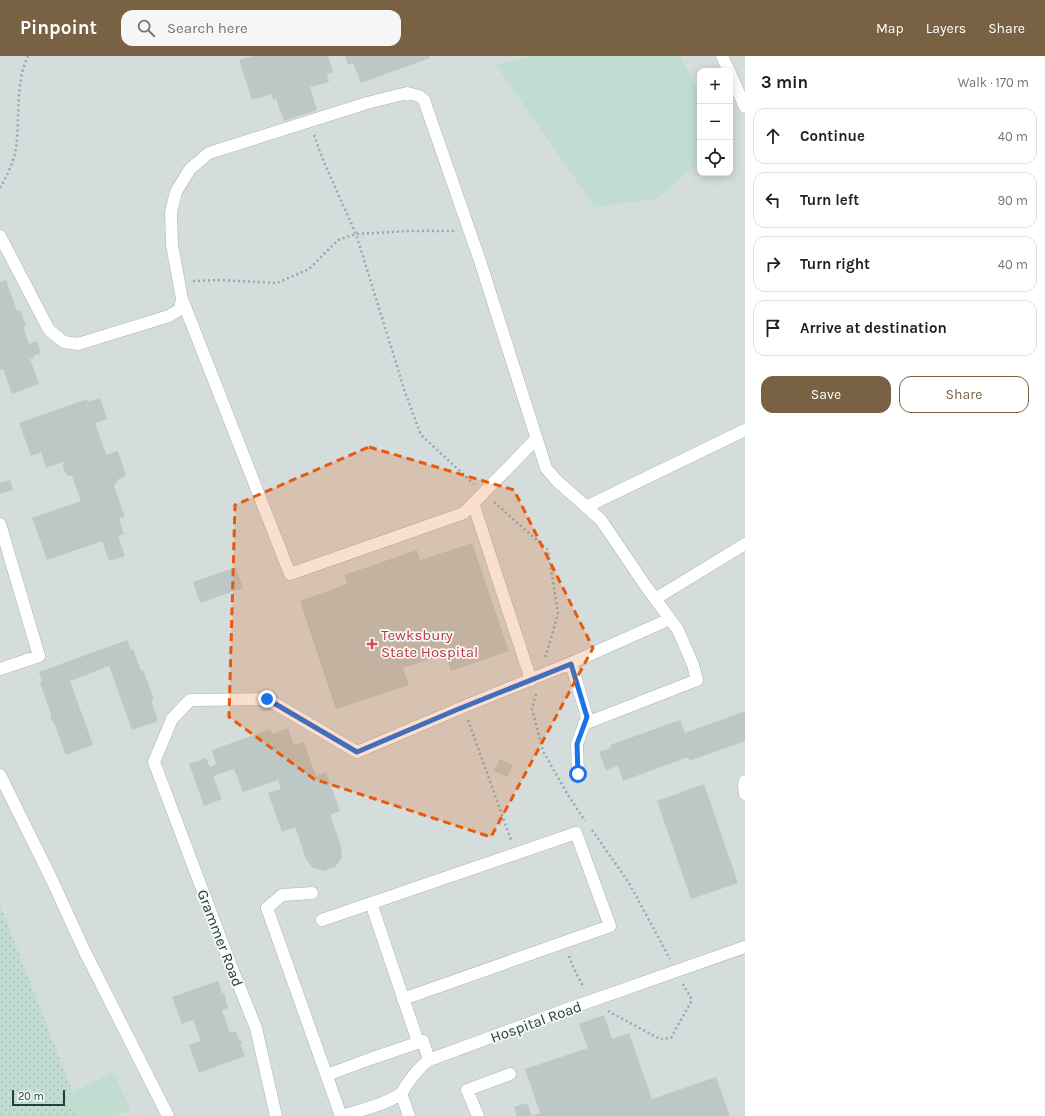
<!DOCTYPE html>
<html lang="en">
<head>
<meta charset="utf-8">
<style>
	body { margin:0; font-family:Karla,sans-serif; background:#f6f6f6; color:#202124 }
	.controls { position:absolute; right:12px; top:12px; display:grid; overflow:hidden; border-radius:8px; box-shadow:0 2px 10px #0003 }
	.controls button { width:36px; height:36px; display:grid; place-items:center; padding:0; border:0; border-bottom:1px solid #e0e0e0; background:#fff; color:#202124; font:20px sans-serif }
	.scale { position:absolute; left:12px; bottom:10px; width:53px; box-sizing:border-box; padding-left:4px; border:2px solid #263d3e; border-top:0; font-size:11px; line-height:14px; white-space:nowrap; color:#263d3e; -webkit-text-stroke:3px #f6faf9; paint-order:stroke }
	.stop { position:absolute; width:12px; height:12px; margin:-9px; border:3px solid #1a73e8; border-radius:50%; background:#fff }
	.stop.end { background:#1a73e8; border-color:#fff; box-shadow:0 1px 4px #0008 }
	.list { margin:0; padding:0; list-style:none }
	h2 { display:flex; justify-content:space-between; align-items:center; height:52px; margin:0; padding:0 16px; font-size:17px }
	h2 small { font-size:13px; font-weight:400; color:#757577 }
	.list li { display:grid; grid-template-columns:26px 1fr auto; gap:12px; align-items:center; box-sizing:border-box; height:56px; margin:0 8px 8px; padding:0 8px; border:1px solid #e0e0e0; border-radius:12px }
	.list b { display:block; font-size:15px; white-space:nowrap }
	.list em { font-size:13px; font-style:normal; color:#757577 }
	.actions { display:flex; gap:8px; padding:12px 16px }
	.actions a { flex:1; padding:9px 0; border:1px solid #796144; border-radius:12px; text-align:center; font-size:14px; color:#796144 }
	.actions .main { background:#796144; color:#fff }
	.icon { flex:none; width:22px; height:22px; fill:none; stroke:currentColor; stroke-width:2; stroke-linecap:round; stroke-linejoin:round }
	.map { position:relative; flex:none; width:745px; height:1060px; overflow:hidden }
	header { display:flex; align-items:center; gap:24px; box-sizing:border-box; height:56px; padding:0 20px; background:#796144; color:#fff }
	header strong { font-size:19px }
	nav { display:flex; gap:22px; margin-inline-start:auto; font-size:14px }
	.search { width:280px; height:36px; background:#f6f6f6; display:flex; align-items:center; gap:10px; box-sizing:border-box; padding:0 14px; border-radius:12px; color:#757577; font-size:15px }
	main { display:flex }
	aside { flex:1; background:#fff }
	.map>svg:first-child { display:block }
</style>
</head>
<body>
<header>
<strong>Pinpoint</strong>
<div class="search"><svg class="icon" aria-label="search" viewBox="0 0 24 24"><circle cx="10" cy="10" r="6"/><path d="M15 15l6 6"/></svg>Search here</div>
<nav><a>Map</a><a>Layers</a><a>Share</a></nav>
</header>
<main>
<div class="map">
<svg width="745" height="1060" viewBox="0 0 745 1060">
	<defs>
		<pattern id="park-dots" width="8" height="8" patternUnits="userSpaceOnUse"><rect width="8" height="8" fill="#c1dcd1"/><path d="M2 2h.1M6 6h.1" fill="none" stroke="#a6beb4" stroke-width="1.8" stroke-linecap="round"/></pattern>
	</defs>
	<rect width="100%" height="100%" fill="#e6edec"/>
	<!-- built -->
	<path fill="#d4dddc" fill-rule="evenodd" d="M0,0h745v1060h-745zM700,15h30v102h-30z"/>
	<!-- park -->
	<path fill="url(#park-dots)" d="M0,849l82,211h-82z"/>
	<!-- pitch -->
	<path fill="#c1dcd1" d="M535,0h145l20,38v68l-44,37 -61,8 -99,-142z
		M113,1016l18,37 -15,7h-40l-10,-20z"/>
	<!-- building -->
	<path fill="#bbc8c6" d="M253,0h75l5,16 -6,2 2,8 -19,5 7,23 -33,11 -8,-22 -3,1 -1,-6 -20,6 -13,-40z
		M345,0h84l1,2 -69,25 -8,-20 -5,2z
		M6,224l11,31 3,-1 6,16 -3,1 6,17 8,-3 4,12 -8,3 1,2 -4,1 9,25 -27,10 -9,-25 -3,1v-88z
		M100,342l7,21 -12,4 11,32 12,-4 8,25 -7,3 -5,7 11,31 -6,2 5,15 -6,2 7,20 -16,5 -7,-20 -55,19 -15,-42 49,-17 -9,-25h-4l-4,-5 -1,-6 2,-4 -19,7 -5,-16 -10,4 -12,-33 68,-24 1,3z
		M10,424l3,10 -13,4v-11z
		M472,487l37,108 -58,20 -6,-17 -42,14 6,17 -73,24 -36,-108 47,-17 -3,-9 73,-25 3,10z
		M236,511l7,21 -43,15 -7,-21z
		M127,584l4,10 2,-1 8,22 2,-1 11,29 -3,1 7,21 -26,9 -23,-64 -39,15 23,64 -27,10 -12,-32 -3,-4v-5l-11,-31 2,-1 -3,-10z
		M745,655v30l-56,20 -1,-4 -65,24 -5,-15 -12,4 -7,-18 12,-4 -1,-3 70,-25 5,13z
		M288,672l6,17 10,-3 12,34 10,-4 14,39 -10,4 11,31 1,12 -7,9 -11,4 -11,-3 -7,-9 -11,-32 -13,5 -14,-39 13,-4 -3,-9 -35,12 -9,-23 -21,7 9,23 -18,7 -15,-42 17,-6 4,9 6,-3 -4,-14 59,-21 1,5z
		M500,703l13,6 -6,12 -13,-6z
		M704,728l34,99 -47,16 -34,-98z
		M218,925l4,11 3,3v3l3,10 -6,2 8,23 6,-2 3,9 3,2 -1,4 4,10 -46,17 -10,-28 12,-4 -8,-21 -11,4 -10,-27z
		M604,959l8,24 17,-6 23,66 64,-22 14,39h-198l8,-3 -15,-44 63,-21 -9,-24z
		M527,1047l5,13h-15l-3,-9z"/>
	<g fill="none" stroke-linecap="round" stroke-linejoin="round">
		<!-- minor casing -->
		<g stroke="#a9b5b4" stroke-width="13">
			<path id="minor" d="M722,0l7,15
				M730,17l15,34
				M0,180l49,94 15,12 14,2 91,-28 11,-7 2,-10
				M537,382l-73,75 -174,61 -108,-275 -10,-54 -1,-33 5,-20 14,-23 19,-16 158,-50 40,-10 12,3 5,4 56,161 66,207 10,12 45,40 44,65 33,45 15,35 4,15 -113,44
				M473,447l58,177
				M586,451l159,-77
				M0,468l39,132 -39,13
				M655,543l90,-55
				M571,607l16,54 -10,27 1,31
				M0,719l51,103 33,72 84,166
				M745,725l-1,4 1,9
				M312,837l-30,2 -15,13 74,208
				M371,847l47,139
				M322,864l254,-87 34,93 -207,73
				M327,1019l43,-16 53,-18 6,19
				M401,1037l8,23
				M276,1060l-20,-88 -23,-57 -79,-209 18,-43 18,-19 77,-1 90,53 106,-45 108,-44 99,-44
				M342,1060c15,-5 47,-12 59,-23 3,-2 4,-7 7,-10 6,-9 13,-17 21,-23l136,-50 180,-63
				M478,1060l-11,-26 43,-16"/>
		</g>
		<!-- path -->
		<path stroke="#89aeae" stroke-width="2.5" stroke-dasharray="2 3" stroke-linecap="butt" d="M314,79l9,25 33,74 49,158 16,43 53,49
			M0,132c7,-12 14,-27 16,-40 4,-29 -1,-66 12,-92
			M193,225l27,-1 57,3 32,-14 29,-29 18,-6 52,-3h46
			M494,446l54,48 10,64 -13,44
			M536,638l-4,15 11,42 25,44 17,26
			M468,664l43,120
			M592,774l37,53 41,76
			M569,900l5,13 10,19
			M608,955l52,28 11,-1 21,-38 -9,-16"/>
		<!-- minor -->
		<use href="#minor" stroke="#fff" stroke-width="12"/>
	</g>
	<g fill="none" stroke-linecap="round" stroke-linejoin="round">
		<!-- route -->
		<path stroke="#1a73e8" stroke-width="5" d="M267,643l90,53 99,-42 115,-46 16,53 -10,27 1,30"/>
	</g>
	<!-- marked area -->
	<path fill="#e8590c" fill-opacity="0.2" stroke="#e8590c" stroke-width="3" stroke-dasharray="8 5" stroke-linejoin="round" d="M369,391l145,43 79,158 -102,189 -177,-58 -85,-62 6,-212z"/>
	<!-- markers -->
	<path fill="#e0444e" stroke="#f6faf9" stroke-width="1.5" d="M370 582h4v4h4v4h-4v4h-4v-4h-4v-4h4z"/>
	<g text-anchor="middle" dominant-baseline="central" stroke-width="3.5" stroke-linejoin="round" paint-order="stroke">
		<!-- health labels -->
		<g font-size="15" fill="#be3a42" stroke="#f6faf9" text-anchor="start">
			<text x="381" y="579">Tewksbury<tspan x="381" dy="17">State Hospital</tspan></text>
		</g>
		<!-- street labels -->
		<g font-size="15" fill="#263d3e" stroke="#f6faf9">
			<text transform="translate(220 882) rotate(69)">Grammer Road</text>
			<text transform="translate(536 966) rotate(-20)">Hospital Road</text>
		</g>
	</g>
</svg>
<div class="controls">
<button>+</button>
<button>−</button>
<button><svg class="icon" aria-label="locate" viewBox="0 0 24 24"><circle cx="12" cy="12" r="6"/><path d="M12 2v4M12 18v4M2 12h4M18 12h4"/></svg></button>
</div>
<div class="scale">20 m</div>
<div class="stop" style="left:578px;top:718px"></div>
<div class="stop end" style="left:267px;top:643px"></div>
</div>
<aside>
<h2>3 min<small>Walk · 170 m</small></h2>
<ul class="list">
<li><svg class="icon" aria-label="ahead" viewBox="0 0 24 24"><path d="M12 20V5M6 11l6-6 6 6"/></svg><div><b>Continue</b></div><em>40 m</em></li>
<li><svg class="icon" aria-label="left" viewBox="0 0 24 24"><path d="M17 20v-9H6M10 6l-5 5 5 5"/></svg><div><b>Turn left</b></div><em>90 m</em></li>
<li><svg class="icon" aria-label="right" viewBox="0 0 24 24"><path d="M7 20v-9h11M14 6l5 5-5 5"/></svg><div><b>Turn right</b></div><em>40 m</em></li>
<li><svg class="icon" aria-label="arrive" viewBox="0 0 24 24"><path d="M6 21V4h12l-3 4 3 4H6"/></svg><div><b>Arrive at destination</b></div></li>
</ul>
<div class="actions"><a class="main">Save</a><a>Share</a></div>
</aside>
</main>
</body>
</html>
